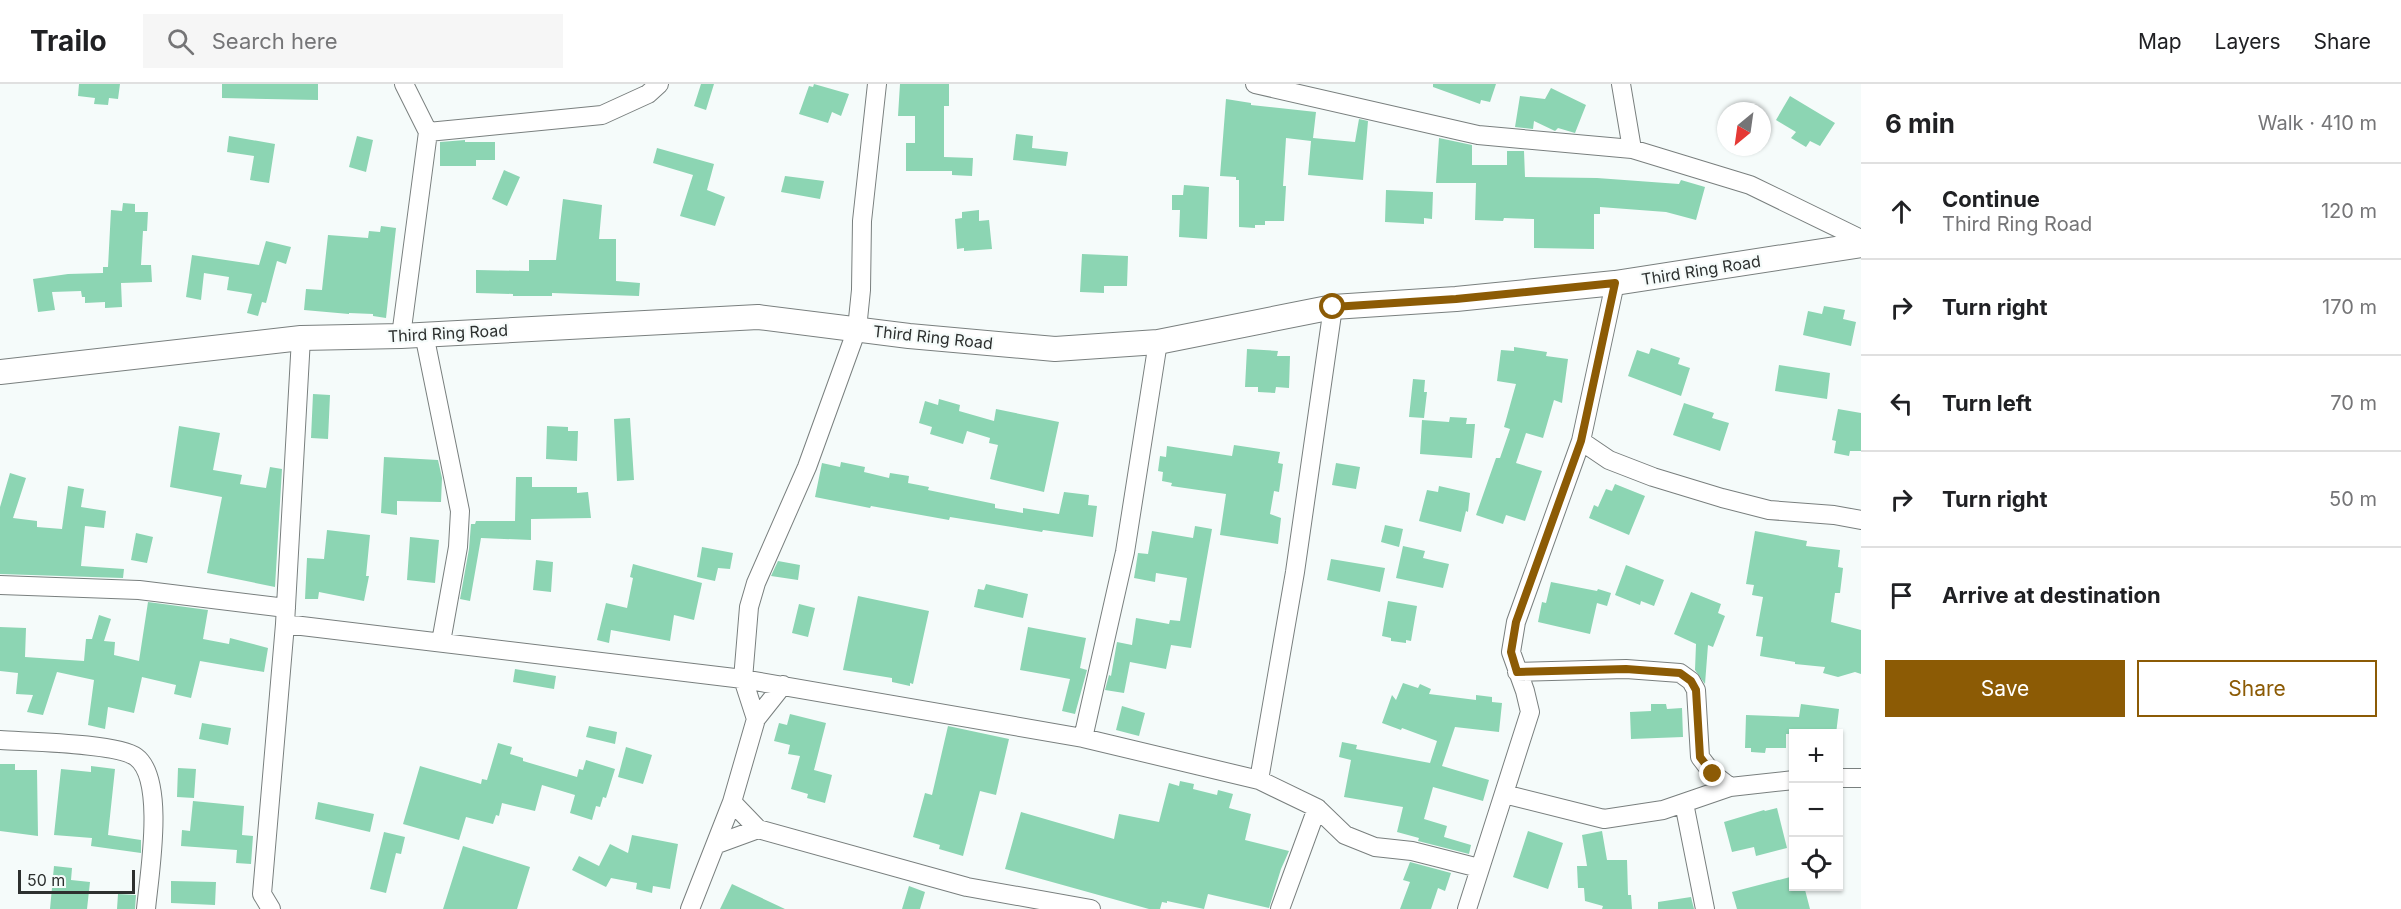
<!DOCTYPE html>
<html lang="en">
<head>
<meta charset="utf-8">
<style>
	body { margin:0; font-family:Inter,sans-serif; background:#f6f6f6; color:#202124 }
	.controls { position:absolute; right:18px; bottom:18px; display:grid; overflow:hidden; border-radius:0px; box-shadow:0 2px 4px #0004 }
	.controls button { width:54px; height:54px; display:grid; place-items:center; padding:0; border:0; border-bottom:2px solid #e0e0e0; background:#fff; color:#202124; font:30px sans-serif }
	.compass { position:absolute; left:1717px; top:18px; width:54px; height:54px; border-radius:50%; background:#fff; box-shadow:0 2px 4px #0004; rotate:209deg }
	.scale { position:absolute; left:18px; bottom:15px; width:117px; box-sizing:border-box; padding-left:6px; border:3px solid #2d302f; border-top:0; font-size:16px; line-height:21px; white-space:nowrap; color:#2d302f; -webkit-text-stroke:4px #f5fbfa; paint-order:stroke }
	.stop { position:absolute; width:18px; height:18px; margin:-14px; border:4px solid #8c5b05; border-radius:50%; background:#fff }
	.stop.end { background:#8c5b05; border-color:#fff; box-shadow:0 2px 6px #0008 }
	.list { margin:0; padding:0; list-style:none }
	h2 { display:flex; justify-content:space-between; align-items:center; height:78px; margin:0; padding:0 24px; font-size:26px }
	h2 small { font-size:20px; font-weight:400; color:#757577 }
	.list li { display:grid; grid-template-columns:39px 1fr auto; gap:18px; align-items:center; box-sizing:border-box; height:96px; padding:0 24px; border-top:2px solid #e0e0e0 }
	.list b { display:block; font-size:22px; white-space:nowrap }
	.list p { margin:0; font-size:20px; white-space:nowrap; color:#757577 }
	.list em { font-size:20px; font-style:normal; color:#757577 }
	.actions { display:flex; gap:12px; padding:18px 24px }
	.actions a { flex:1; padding:14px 0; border:2px solid #8c5b05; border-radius:0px; text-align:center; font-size:21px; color:#8c5b05 }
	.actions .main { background:#8c5b05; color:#fff }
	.icon { flex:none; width:33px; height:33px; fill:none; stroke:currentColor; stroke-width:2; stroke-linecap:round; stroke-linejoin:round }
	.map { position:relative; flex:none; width:1861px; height:825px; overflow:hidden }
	header { display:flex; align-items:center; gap:36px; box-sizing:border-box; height:84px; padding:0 30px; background:#fff; border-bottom:2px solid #e0e0e0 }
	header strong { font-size:28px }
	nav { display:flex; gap:33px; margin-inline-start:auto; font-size:21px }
	.search { width:420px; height:54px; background:#f6f6f6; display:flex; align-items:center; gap:15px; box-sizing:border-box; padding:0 21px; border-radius:0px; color:#757577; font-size:22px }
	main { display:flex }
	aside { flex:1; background:#fff }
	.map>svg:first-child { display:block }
</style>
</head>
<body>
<header>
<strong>Trailo</strong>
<div class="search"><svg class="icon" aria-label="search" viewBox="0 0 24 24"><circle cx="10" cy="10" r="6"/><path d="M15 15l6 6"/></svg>Search here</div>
<nav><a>Map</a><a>Layers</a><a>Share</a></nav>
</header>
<main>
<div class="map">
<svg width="1861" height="825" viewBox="0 0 1861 825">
	<rect width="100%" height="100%" fill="#f5fbfa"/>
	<!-- building -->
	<path fill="#8cd5b3" d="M79,0h41l-2,15 -9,-1 -1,7 -14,-1 1,-6 -17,-2z
		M222,0h96v16l-96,-2z
		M701,0h13l-8,26 -12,-4z
		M814,0l35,10 -8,22 -9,-4 -4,11 -29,-9 10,-28 4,1z
		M900,0h49v22h-5v51l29,1 -1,18 -20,-1v-4h-46v-28h9v-27h-17z
		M1433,0h63l-6,18 -9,-2 -1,4 -47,-17z
		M1551,4l35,17 -11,28 -17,-5 -3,3 -21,-10 -1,8 -18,-2 5,-31 25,3z
		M1790,12l45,27 -15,23 -10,-5 -4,6 -15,-9 5,-6 -20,-12z
		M1226,15l25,4v2l65,7 -3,26 42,4 4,-23 9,2 -5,59 -55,-5 3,-34 -25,-3 -3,48h3l-2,35h-19v4h-10v3l-16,-1v-47h-3v-3l-16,-1z
		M1016,50l17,2 -1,12 36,4 -2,14 -53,-6z
		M229,52l46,8 -6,39 -19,-3 4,-24 -27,-4z
		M357,52l16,4 -7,32 -17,-5z
		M1439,54l33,7v20h35v-14h17l1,26 72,1 82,6 2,-4 24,7 -9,33 -30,-8 -66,-5v7h-6v35l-60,-1v-29l-30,-1 -1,3 -28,-1 1,-37h-40z
		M465,56v2h30v18h-19v6h-36v-24z
		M657,64l57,16 -7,26 18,7 -10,29 -35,-10 13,-41 -40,-12z
		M504,86l16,7 -13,29 -15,-7z
		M785,92l39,5 -4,18 -39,-7z
		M1184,101l25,2 -2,52 -28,-2 1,-27h-8v-15h11z
		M1386,106l47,2 -1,27 -8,-1v6l-39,-2z
		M563,115l39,6 -3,34h17v42l24,2 -1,13 -87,-3v3h-39v-2l-37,-1v-23l53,1v-11h27z
		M123,119l12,1v8h13l-1,19h-4l-2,34h10l1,17 -31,1 1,24 -17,1v-6l-20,1v-6h-3l-1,-6 -29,1 3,18 -17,2 -5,-33 35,-5 35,-1v-6h5l3,-57 11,1z
		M979,126v11l10,-1 3,29 -28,2v-3l-7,1 -2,-30 7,-1v-6z
		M381,142l15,2 -10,90 -13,-2v-2l-24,-1v1l-45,-4 2,-21 16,1 6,-55 40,3 1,-7 11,1z
		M266,157l25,6 -5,17 -9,-3 -11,42 -4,-1 -4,14 -11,-3 5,-19 -25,-4 2,-13 -25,-4 -3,27 -15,-3 6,-42 67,10z
		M1082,170l46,2 -1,30h-23v7l-24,-1z
		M1824,222l21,4 -2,9 13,3 -5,24 -48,-11 5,-24 14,3z
		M1514,263l33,5 -1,4 22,3 -6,44 -8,-3 -11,38 -17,-5 -10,30 26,8 -17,50 -19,-6 -3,9 -27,-9 20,-57h4l10,-29 -6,-2 12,-43 -19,-3 4,-31 13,1z
		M1651,264l29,10 -2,6 12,4 -9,28 -53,-20 9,-26 12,4z
		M1247,265l31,2 -1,5h13l-1,32 -13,-1 -1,6 -17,-1v-5h-13z
		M1779,281l51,8 -3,26 -52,-8z
		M1413,295l12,1 -1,12h3l-3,26 -15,-1z
		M313,310l17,1 -2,44 -17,-1z
		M939,315l21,6 -1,6 35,10 2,-12 63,13 -15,70 -54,-13 8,-34 -9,-2 1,-5 -23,-7 -4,13 -33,-10 2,-7 -13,-4 6,-22 13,4z
		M1684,319l30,10 -2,5 17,5 -9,28 -47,-16z
		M1838,325l23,4v38h-11l-1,5 -15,-3 2,-12 -4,-1z
		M1450,333l17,1 -1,6h9l-3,34 -52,-4 2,-34 27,2z
		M630,334l4,62 -17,1 -3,-62z
		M179,342l41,7 -7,37 29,5 -2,9 26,4 4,-21 12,2 -7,118 -68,-14 15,-76 -52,-10z
		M547,342l21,1v4h10l-1,30 -31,-2z
		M1234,361l46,7 -2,11 5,1 -4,28 -5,-1 -4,23 11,4 -3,26 -58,-9 6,-41 -55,-8 1,-3 -10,-2 1,-9 -5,-1 2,-15 6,1 1,-11 65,10z
		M384,373l54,3 4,18 -1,24 -44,-1v14l-16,-2z
		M841,378l24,5 -1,5 25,6 1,-5 19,3 -1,7 21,4 -1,3 67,14v4l28,5v-5l36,6 5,-22 25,3 -1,10 9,1 -4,31 -50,-7 -1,2 -92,-15 -1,3 -78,-14 -1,2 -55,-11 7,-34 18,4z
		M1336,379l24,4 -4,22 -24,-4z
		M10,389l16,5 -13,40 24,3v6l25,2 6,-43 16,3 -3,18 25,4 -2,17 -19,-2 -4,40 43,3 -1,9 -123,-4v-67z
		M516,393h16v10h45v6l11,-1 3,26 -60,1v21l-50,-2 -11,63 -10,-2 9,-50 2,-25h4l1,-3h39z
		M1615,400l30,12 -16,39 -40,-17 5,-13 4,2 8,-18 6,2z
		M1439,402l31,7 -2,19 -2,-1 -5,21 -42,-11 8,-31 11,2z
		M1385,441l18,4 -4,18 -18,-5z
		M1195,442l17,3 -21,119 -20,-3 -5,24 -36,-7 -6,31 -19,-3 4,-15 2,1 6,-34 15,3 4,-27 33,6 1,-4 10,1 7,-43 -31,-5 -1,9 -21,-4 4,-25 10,1 4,-23 41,7z
		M327,446l43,5 -4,41h3l-5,25 -45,-9 -1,7h-13l2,-41 17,1z
		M1755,447l52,10 -1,5 34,4 -2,17 5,1 -3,25h-5l-4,29 30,8v44l-6,-2 -17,5 -15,-4 2,-6 -30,-3v-2l-35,-6 3,-19 -7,-1 7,-39 -11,-2 2,-10 -8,-1z
		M136,449l17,4 -6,26 -16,-3z
		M410,453l29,3 -4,43 -28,-3z
		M1403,462l22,5 -2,7 26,6 -6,24 -47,-10z
		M702,463l31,6 -3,16 -12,-1 -3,13 -18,-4z
		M1331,475l54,9 -5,24 -53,-12z
		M536,476l17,2 -2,30 -18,-2z
		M778,477l22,4 -2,15 -27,-4z
		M633,480l69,19 -8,37 -20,-5 -4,26 -59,-11 -2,13 -12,-3 9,-37 21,5 6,-30 -3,-1z
		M1626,481l38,15 -10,26 -13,-5 -1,4 -25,-10z
		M1551,498l46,9 1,-2 13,4 -4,13 -10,-3 -7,31 -52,-12 4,-20 4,1z
		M986,500l42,10 -5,24 -49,-11 4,-18 6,1z
		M1691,508l30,12 -3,9 7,3 -12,31 -5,-2 -3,39 -10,-14 1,-26 -22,-10z
		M858,512l71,15 -16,73 -3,-1v3l-18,-4v-4l-49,-8z
		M1388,517l29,5 -6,35 -5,-1v3l-15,-2v-3l-9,-2z
		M148,518l60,8 -5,29 26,5 1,-6 38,10 -4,24 -64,-11 -9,37 -17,-4 2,-9 -34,-8 -8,36 -26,-6 -3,22 -17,-4 6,-45 -37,-8 -14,43 -16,-3 6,-17 -17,-1 2,-21 -18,-2v-44l26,1 -1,29 59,4 2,-22h6l7,-24 12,4 -7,22 11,1 -1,13 25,6z
		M799,520l16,4 -7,29 -16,-4z
		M1028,543l58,11 -6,30 7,2 -12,44 -13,-3 8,-32 -50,-9z
		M515,585l41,7 -2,13 -41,-7z
		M1403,599l15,5 2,-4 11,5 -2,5 47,6v-5l16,2v5l10,1 -3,29 -44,-5 -13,39 47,14 -6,21 -50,-14 -9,32 23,7 -3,11 27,8 -2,9 -51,-13 1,-3 -22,-6 6,-25 -59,-10 7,-37 -12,-3 3,-15 15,3 -1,4 74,14 7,-22 -35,-13 -1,2 -19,-7 10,-28 4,5z
		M1651,620h15l1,5 15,-1 1,29 -52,2 -1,-27 21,-1z
		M1801,620l38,5 -3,25h-50v14h-20l-1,5 -14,-1v-4h-6l1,-33 53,2z
		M1122,622l23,7 -6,23 -23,-6z
		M790,630l36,9 -12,47 18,5 -7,28 -18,-5 1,-4 -17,-5 9,-33 -12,-2 2,-9 -16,-4 5,-18 8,2z
		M202,639l29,5 -3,17 -29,-6z
		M589,642l28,6 -2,12 -29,-7z
		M948,642l61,13 -13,56 -16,-4 -17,65 -24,-7 1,-4 -27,-8 12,-44 7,2z
		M498,659l14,4 -2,7 13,4v3l54,16 2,-8 4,1 3,-10 29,9 -9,29 -3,-1 -3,10 -4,-1 -4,14 -22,-7 5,-18 -33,-10 -7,26 -33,-8 -3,13 -3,-1 -3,9 -27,-7 -7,23 -56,-16 17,-58 61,18 1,-5 5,1z
		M626,663l26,8 -9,29 -25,-7z
		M0,680h15v6h22l1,66 -38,-5z
		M91,682l24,3 -7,66 33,5v13l-50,-7 1,-8 -38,-3 7,-66 30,3z
		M178,684l18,1 -2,29 -17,-1z
		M1180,697l14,3 -1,5 24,6 1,-5 15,4 -4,14 22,6 -6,26 44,11 -8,18 -12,39 -61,-14 -4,15 -37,-8v2l-5,-1 -2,7h-11l-144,-40 16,-57 93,27 5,-25 40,8 10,-39 10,3z
		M193,717l51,5 -2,29 11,1 -2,28 -15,-1 1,-13 -56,-4 1,-16 8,1z
		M318,718l56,12 -4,18 -55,-13z
		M1777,724l10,40 -31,8 -2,-9 -22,5 -8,-30 40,-12 1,1z
		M1528,747l35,12 -15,46 -35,-12z
		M1602,747l5,29h20l1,35h3l1,14h-30l1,-3 -18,-5 -1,-13h-6l-1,-22h10l-5,-31z
		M384,748l21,5 -4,17 -5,-1 -10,40 -16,-4z
		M632,751l46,9 -8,45 -17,-3 -1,7 -16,-4 1,-6 -26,-5 -5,9 -34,-17 7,-14 20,10 11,-22 18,9z
		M463,762l67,21 -13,42h-74z
		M1410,778l41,11 -6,18 -7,-3 -7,21h-31l10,-27 -7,-2z
		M54,782l18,2 -1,12 19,2 -3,27h-37z
		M1794,792v10h10l6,23h-73l-5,-17z
		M171,797l45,1 -1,23 -44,-2z
		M732,800l53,25h-65z
		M909,802l16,6 -5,17h-18z
		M118,810l18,1 -1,14h-18z
		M1691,813l3,12h-36v-7z"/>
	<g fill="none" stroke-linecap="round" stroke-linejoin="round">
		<!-- minor casing -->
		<g stroke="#797f7e" stroke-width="20">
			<path id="minor" d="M1255,0l223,51 154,14
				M1621,0l11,65 118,36 111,54
				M428,48l174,-17 46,-21 11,-10
				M424,250l36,177 -2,36 -17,95
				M401,252l27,-204 -24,-48
				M1581,357l28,19 44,17 69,21 47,12 65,5 27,5
				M0,501l139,5 147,18
				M285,540l458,55 340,59 176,42 58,28 28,27 30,12 37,4 67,17
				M1517,588l109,-3 54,4 11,8 5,9 4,67 13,17 17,13
				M756,635l27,-34
				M1083,654l42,-186 33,-210
				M0,656c28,2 117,3 136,17 30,22 13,119 10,152
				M1838,694h23
				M1259,696l36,-208 38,-265
				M1504,710l100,25 59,-9 67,-23 64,-7
				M732,718l26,27
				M1684,719l21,106
				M717,760l41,-15 209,58 124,22
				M271,825l-9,-15 23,-270 16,-286
				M690,825l42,-107 24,-83 -13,-40 6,-72 7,-24 51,-116 50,-138 4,-39 1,-69 15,-137
				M1280,825l37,-101
				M1467,825l63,-197 -5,-21 -14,-39 5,-30 65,-181 34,-158"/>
		</g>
		<!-- tertiary casing -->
		<g stroke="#797f7e" stroke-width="26">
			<path id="tertiary" d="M0,288l301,-34 100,-2 357,-19 151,19 146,13 103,-7 175,-35 123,-8 159,-16 246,-38"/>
		</g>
		<!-- minor -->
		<use href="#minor" stroke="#fff" stroke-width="18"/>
		<!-- tertiary -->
		<use href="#tertiary" stroke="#fff" stroke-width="24"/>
	</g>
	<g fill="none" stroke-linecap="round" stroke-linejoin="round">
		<!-- route -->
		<path stroke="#8c5b05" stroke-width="8" d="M1333,223l123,-8 159,-16 -34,158 -65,181 -5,30 6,20 109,-3 54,4 11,8 5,9 4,67 13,17"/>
	</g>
	<g text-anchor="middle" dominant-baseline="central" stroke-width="4.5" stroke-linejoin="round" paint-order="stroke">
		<!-- street labels -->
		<g font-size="16" fill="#2d302f" stroke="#f5fbfa">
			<text transform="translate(1701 186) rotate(-9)">Third Ring Road</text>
			<text transform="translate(448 249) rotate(-3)">Third Ring Road</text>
			<text transform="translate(933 253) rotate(6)">Third Ring Road</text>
		</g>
	</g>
</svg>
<div class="controls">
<button>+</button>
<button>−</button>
<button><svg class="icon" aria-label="locate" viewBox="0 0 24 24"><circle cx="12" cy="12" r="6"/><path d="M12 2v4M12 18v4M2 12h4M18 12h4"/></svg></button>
</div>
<svg class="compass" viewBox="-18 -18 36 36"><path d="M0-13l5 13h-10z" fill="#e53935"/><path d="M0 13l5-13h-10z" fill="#757577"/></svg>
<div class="scale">50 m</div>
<div class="stop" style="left:1333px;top:223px"></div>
<div class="stop end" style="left:1713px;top:690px"></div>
</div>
<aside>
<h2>6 min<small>Walk · 410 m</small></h2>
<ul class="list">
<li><svg class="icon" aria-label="ahead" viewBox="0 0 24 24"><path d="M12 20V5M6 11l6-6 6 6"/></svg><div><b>Continue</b><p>Third Ring Road</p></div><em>120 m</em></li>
<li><svg class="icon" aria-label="right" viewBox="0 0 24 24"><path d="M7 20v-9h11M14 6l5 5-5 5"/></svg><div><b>Turn right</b></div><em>170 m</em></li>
<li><svg class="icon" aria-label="left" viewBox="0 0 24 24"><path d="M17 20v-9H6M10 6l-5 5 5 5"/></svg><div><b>Turn left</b></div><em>70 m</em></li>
<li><svg class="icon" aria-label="right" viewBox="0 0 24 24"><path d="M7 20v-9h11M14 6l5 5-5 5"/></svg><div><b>Turn right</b></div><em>50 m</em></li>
<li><svg class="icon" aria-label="arrive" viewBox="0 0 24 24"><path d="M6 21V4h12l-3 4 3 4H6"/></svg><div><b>Arrive at destination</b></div></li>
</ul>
<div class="actions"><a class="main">Save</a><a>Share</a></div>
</aside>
</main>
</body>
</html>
